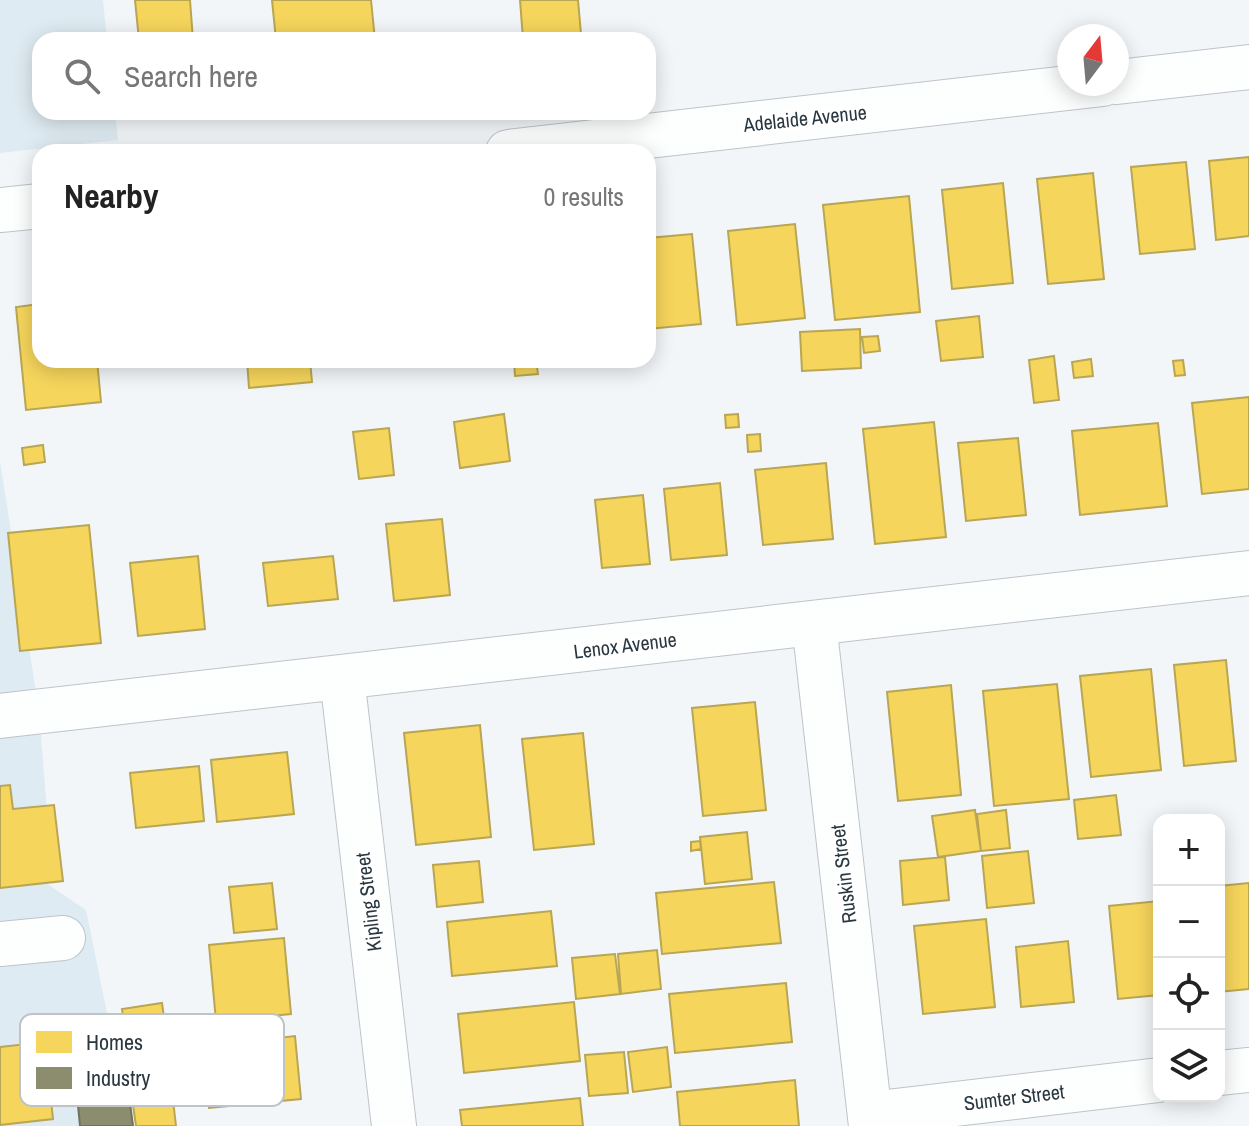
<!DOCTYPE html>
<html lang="en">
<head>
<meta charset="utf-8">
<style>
	body { margin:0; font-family:"Archivo Narrow",sans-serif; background:#f2f2f2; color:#222 }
	.controls { position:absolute; right:24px; bottom:24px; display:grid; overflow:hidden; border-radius:16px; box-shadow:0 4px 20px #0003 }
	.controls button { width:72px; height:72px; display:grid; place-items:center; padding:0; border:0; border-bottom:2px solid #e0e0e0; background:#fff; color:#222; font:40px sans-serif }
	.compass { position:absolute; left:1057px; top:24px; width:72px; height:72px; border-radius:50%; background:#fff; box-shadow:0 4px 20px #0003; rotate:16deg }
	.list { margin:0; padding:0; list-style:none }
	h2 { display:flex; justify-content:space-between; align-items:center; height:104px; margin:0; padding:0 32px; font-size:34px }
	h2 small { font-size:26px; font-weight:400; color:#767676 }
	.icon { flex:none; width:44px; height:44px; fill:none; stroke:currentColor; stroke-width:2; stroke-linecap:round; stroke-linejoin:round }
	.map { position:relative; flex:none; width:1249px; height:1126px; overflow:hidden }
	.search { position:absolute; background:#fff; box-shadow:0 4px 20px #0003; left:32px; top:32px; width:624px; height:88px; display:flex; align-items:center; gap:20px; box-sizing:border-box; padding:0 28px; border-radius:24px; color:#767676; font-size:30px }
	.panel { position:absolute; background:#fff; box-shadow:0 4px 20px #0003; left:32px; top:144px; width:624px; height:224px; border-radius:24px }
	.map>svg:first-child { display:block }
</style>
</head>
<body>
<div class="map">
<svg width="1249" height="1126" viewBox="0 0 1249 1126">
	<rect width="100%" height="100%" fill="#f3f6f9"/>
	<!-- built -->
	<path fill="#dfebf2" d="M0,0h103l4,40h-67v72h75l3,28 -118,13z
		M0,461l39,250 8,101 -10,65 49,33 43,210 -2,6h-127z"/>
	<!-- homes -->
	<path fill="#f6d55c" stroke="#b8a654" stroke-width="2" d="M135,0h55l3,40h-54z
		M272,0h99l4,40h-99z
		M520,0h58l3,34 -58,5z
		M1249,157v79l-33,4 -7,-79z
		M1186,162l9,87 -55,5 -9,-87z
		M1093,173l11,106 -56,5 -11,-105z
		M1003,183l10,100 -61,6 -10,-99z
		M909,196l11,116 -85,8 -12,-115z
		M795,224l10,94 -68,7 -9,-94z
		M692,234l9,90 -53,5v-91z
		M40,304v56h57l4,42 -75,8 -10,-103z
		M979,316l4,41 -42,4 -5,-40z
		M860,329l1,39 -59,3 -2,-39z
		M878,336l2,15 -16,2 -2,-16z
		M1054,356l5,44 -25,3 -5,-43z
		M1091,359l2,17 -19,2 -2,-16z
		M247,360h63l2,22 -63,6z
		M514,360h22l2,14 -23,2z
		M1183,360l2,15 -10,1 -2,-15z
		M1249,397v92l-47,5 -10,-91z
		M504,414l6,47 -50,7 -6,-46z
		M738,414l1,13 -13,1 -1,-13z
		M934,422l12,115 -71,7 -12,-115z
		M1158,423l9,83 -87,9 -8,-84z
		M389,428l5,47 -35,4 -6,-47z
		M760,434l1,17 -13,1 -1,-17z
		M1018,438l8,77 -60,6 -8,-78z
		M43,445l2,17 -21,3 -2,-17z
		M826,463l7,76 -70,6 -8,-75z
		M720,483l7,72 -56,5 -7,-71z
		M643,495l7,69 -48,4 -7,-68z
		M442,519l8,76 -56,6 -8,-77z
		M89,525l12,118 -81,8 -12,-118z
		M198,556l7,73 -67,7 -8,-73z
		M333,556l5,43 -70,7 -5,-43z
		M1226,660l10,101 -52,5 -10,-101z
		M1151,669l10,101 -70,7 -11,-101z
		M1057,684l12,115 -75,7 -11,-115z
		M951,685l10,110 -63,6 -11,-109z
		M755,702l11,108 -63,6 -11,-108z
		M480,725l11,112 -75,8 -12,-112z
		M583,733l11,111 -60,6 -12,-111z
		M287,752l7,62 -77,8 -6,-62z
		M199,766l5,55 -68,7 -6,-55z
		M10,785l3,24 41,-4 9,76 -63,7v-102z
		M1116,795l5,40 -43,4 -4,-39z
		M975,810l6,41 -43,6 -6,-41z
		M1006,810l4,38 -29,3 -4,-37z
		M747,832l5,47 -47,5 -5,-47z
		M700,841l1,8 -10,2v-9z
		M1028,851l6,52 -47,5 -5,-52z
		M945,857l4,43 -46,5 -3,-44z
		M479,861l4,41 -46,5 -4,-42z
		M774,882l7,61 -119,11 -6,-61z
		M272,883l5,46 -43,4 -5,-46z
		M1249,883v106l-30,3v-106z
		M1159,901v94l-41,4 -9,-93z
		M551,911l6,55 -105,10 -5,-54z
		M986,919l9,88 -72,7 -9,-88z
		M284,938l7,76 -75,7 -7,-76z
		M1068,941l6,61 -53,5 -5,-60z
		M657,950l4,39 -40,5 -3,-40z
		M615,954l5,40 -44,5 -4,-41z
		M786,983l6,59 -117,11 -6,-59z
		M574,1002l6,59 -116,12 -6,-59z
		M162,1003l6,43 -40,5 -6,-42z
		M295,1036l6,63 -92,9 -6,-62z
		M45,1042l8,77 -53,6v-78z
		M667,1047l4,40 -38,5 -5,-40z
		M624,1052l4,41 -39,3 -4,-41z
		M795,1080l4,46h-119l-3,-34z
		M580,1098l3,28h-121l-2,-16z
		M173,1100l3,26h-40l-3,-21z"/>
	<!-- industry -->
	<path fill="#8c8c6e" stroke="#6e7260" stroke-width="2" d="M128,1088l5,38h-53l-3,-31z"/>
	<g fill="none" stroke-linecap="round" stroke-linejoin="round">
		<!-- minor casing -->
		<g stroke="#bdc4ca" stroke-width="46">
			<path id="minor" d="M1117,82l132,-15
				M508,152l595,-68
				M0,210l40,-4
				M814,623l57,503
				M342,677l52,449
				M0,716l1249,-143
				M0,944l63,-6
				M1219,1073l30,-3
				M870,1114l289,-34"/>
		</g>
		<!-- minor -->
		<use href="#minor" stroke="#fdfefe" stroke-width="44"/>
	</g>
	<g text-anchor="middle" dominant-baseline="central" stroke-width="8" stroke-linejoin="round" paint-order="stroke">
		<!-- street labels -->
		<g font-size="20" fill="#293740" stroke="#fff">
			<text transform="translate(805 118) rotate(-6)">Adelaide Avenue</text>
			<text transform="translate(625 645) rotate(-7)">Lenox Avenue</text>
			<text transform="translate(843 874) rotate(-97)">Ruskin Street</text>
			<text transform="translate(368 902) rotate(-97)">Kipling Street</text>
			<text transform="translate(1014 1097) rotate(-7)">Sumter Street</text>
		</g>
	</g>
	<!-- legend -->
	<rect x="20" y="1014" width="264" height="92" rx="12" fill="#fff" stroke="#bfc3c6" stroke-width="2"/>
	<rect x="36" y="1031" width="36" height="22" fill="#f6d55c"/>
	<rect x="36" y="1067" width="36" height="22" fill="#8c8c6e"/>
	<g font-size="22" fill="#293740">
		<text x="86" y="1050">Homes</text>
		<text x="86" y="1086">Industry</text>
	</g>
</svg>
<div class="controls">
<button>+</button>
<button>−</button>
<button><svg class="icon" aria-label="locate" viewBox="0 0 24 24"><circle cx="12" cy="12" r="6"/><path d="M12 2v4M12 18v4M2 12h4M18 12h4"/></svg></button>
<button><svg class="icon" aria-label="layers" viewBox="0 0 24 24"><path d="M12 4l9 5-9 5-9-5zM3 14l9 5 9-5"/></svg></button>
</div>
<svg class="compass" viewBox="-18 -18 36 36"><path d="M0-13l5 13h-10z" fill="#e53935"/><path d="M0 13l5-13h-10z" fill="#767676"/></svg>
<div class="search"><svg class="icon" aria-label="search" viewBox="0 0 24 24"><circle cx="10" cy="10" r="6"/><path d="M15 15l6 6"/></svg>Search here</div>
<section class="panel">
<h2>Nearby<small>0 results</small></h2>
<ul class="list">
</ul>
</section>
</div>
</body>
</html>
